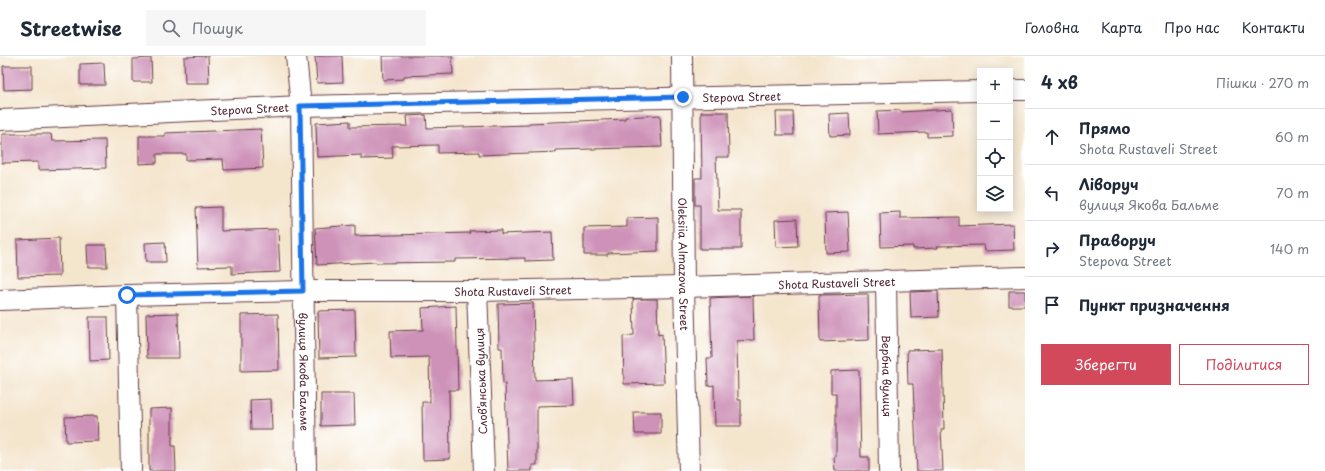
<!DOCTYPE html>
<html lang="uk">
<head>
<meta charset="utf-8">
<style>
	body { margin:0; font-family:"Playpen Sans",sans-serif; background:#f6f6f7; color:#1f2937 }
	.controls { position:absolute; right:12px; top:12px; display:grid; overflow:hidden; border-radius:0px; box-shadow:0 2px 10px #0003 }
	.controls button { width:36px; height:36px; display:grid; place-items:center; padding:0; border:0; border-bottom:1px solid #e0e1e3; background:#fff; color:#1f2937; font:20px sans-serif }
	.stop { position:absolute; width:12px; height:12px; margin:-9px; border:3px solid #1a73e8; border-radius:50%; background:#fff }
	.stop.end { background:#1a73e8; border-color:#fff; box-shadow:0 1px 4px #0008 }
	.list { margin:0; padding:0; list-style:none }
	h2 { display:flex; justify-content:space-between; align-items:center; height:52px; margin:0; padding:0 16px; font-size:17px }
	h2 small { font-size:13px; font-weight:400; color:#747a83 }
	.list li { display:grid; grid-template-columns:26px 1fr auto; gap:12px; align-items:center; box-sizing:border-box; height:56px; padding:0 16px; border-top:1px solid #e0e1e3 }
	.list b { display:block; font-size:15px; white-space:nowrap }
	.list p { margin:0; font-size:13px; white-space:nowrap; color:#747a83 }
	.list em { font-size:13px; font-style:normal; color:#747a83 }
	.actions { display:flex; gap:8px; padding:12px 16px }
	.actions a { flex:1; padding:9px 0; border:1px solid #d1495b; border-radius:0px; text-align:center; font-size:14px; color:#d1495b }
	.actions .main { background:#d1495b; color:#fff }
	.icon { flex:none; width:22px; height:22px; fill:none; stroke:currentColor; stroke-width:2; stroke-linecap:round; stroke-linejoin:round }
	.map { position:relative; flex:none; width:1025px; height:415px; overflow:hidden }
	header { display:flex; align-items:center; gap:24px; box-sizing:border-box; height:56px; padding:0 20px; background:#fff; border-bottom:1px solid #e0e1e3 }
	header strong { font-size:19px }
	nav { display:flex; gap:22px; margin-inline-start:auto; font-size:14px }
	.search { width:280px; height:36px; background:#f6f6f7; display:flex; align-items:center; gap:10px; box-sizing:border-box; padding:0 14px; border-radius:0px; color:#747a83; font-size:15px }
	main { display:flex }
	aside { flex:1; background:#fff }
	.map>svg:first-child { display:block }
</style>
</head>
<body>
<header>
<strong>Streetwise</strong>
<div class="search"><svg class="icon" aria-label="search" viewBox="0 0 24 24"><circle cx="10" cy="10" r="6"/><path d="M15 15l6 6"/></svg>Пошук</div>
<nav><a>Головна</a><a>Карта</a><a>Про нас</a><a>Контакти</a></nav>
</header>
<main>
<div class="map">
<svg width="1025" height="415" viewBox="0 0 1025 415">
	<rect width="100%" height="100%" fill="#fff"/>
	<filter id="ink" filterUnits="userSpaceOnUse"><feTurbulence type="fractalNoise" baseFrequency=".025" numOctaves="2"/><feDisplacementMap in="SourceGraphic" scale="8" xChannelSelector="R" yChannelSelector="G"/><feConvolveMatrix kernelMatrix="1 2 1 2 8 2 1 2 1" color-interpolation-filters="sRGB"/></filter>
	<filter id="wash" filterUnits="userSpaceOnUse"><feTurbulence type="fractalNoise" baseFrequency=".012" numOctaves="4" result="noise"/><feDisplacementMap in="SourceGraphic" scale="16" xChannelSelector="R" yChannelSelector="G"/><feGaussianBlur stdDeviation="0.9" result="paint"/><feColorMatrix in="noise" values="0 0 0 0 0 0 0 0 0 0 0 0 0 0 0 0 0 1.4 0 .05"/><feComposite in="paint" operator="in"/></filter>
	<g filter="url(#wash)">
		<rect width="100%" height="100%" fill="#f4e5cd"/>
		<g id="blocks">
			<!-- building -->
			<path fill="#ce92b8" d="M208,0l1,27h-24l-1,-26z
				M315,0h27l1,26 -26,1z
				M382,0h70l1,18 -49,2v3l-21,1z
				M151,2l1,24h-19v-23z
				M104,7l1,22h-25v-21z
				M3,10h29v23l-28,1z
				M952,53l1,27 -26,1v-5l-49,2 -1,-23 23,-1v2z
				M701,56h27l1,45h-13l2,53h23v39h-41v-44h-5v-27h7z
				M776,56h17l1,23h-17z
				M849,57l1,22 -20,1 -1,-22z
				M426,59l1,13 102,-3v-2l96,-4v-2l35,-2 2,32 -106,3v2l-77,3v-3l-41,1v-8l-46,1 1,12 -32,1v-4l-44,2 -1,-34 34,-2v6l58,-1 -1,-10z
				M261,73l2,39 -39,2 -1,-11 -37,1v-6h-29v9l-18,1v-28h26v-3z
				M2,78h49l1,7 53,-1 1,28 -68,2v-8l-36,1z
				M221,151v24l57,-2 2,43 -48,2v-8l-34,1 -2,-59z
				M848,156l2,40 -24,1 -1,-40z
				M900,156v6l59,-1v9l54,-2 1,26 -29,1 -1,-6 -47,1 1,2 -25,1v-3l-32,1 -1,-34z
				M658,161v34l-50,2v2h-24v-27l43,-1v-9z
				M797,163l1,27 -22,1 -1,-27z
				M355,169v11l115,-3 -1,-2 32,-1v4l51,-2 1,28 -28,1v-3l-70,1v3l-79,1v-1l-59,3 -2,-37z
				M59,182l1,38 -42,1 -1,-37z
				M165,186l1,20h-20l-1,-19z
				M87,189h19l1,22h-19z
				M938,235l1,26 -28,1 -1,-26z
				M1009,235h16v15h-16z
				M868,238l1,46 -49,2 -1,-47z
				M753,240l1,44 -17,1 1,59h3v26h-26l-1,-41 -6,1 -1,-28h5l-2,-60z
				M633,243h24l1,36 4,-1 2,49 -40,1 -1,-48 11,-1z
				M533,247l2,77 38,-1 1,26 -37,1v59h-5v6h-24l-3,-87h-2l-1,-36h-3l-1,-44z
				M456,250l2,84h-9l1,69 -27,1 -1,-58h8l-1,-45 -38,1 -1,-27 33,-1 -1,-22z
				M355,254l1,47 -37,1 -1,-47z
				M178,257l1,45h-32l-1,-44z
				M278,258l1,56 -38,1v-56z
				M89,261h19l1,43 -19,1z
				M942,293l2,80h-3l2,42h-26l-4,-87h-5l-1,-34z
				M859,314l2,87h8v14h-34l-1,-14h2v-64h-5v-22z
				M321,338h33l1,31 -34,1z
				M271,343l1,31h-21l-1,-30z
				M172,352v38h3l1,25h-27v-62z
				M634,356h27v22h-26z
				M97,360l1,25 -32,1 -1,-25z"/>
		</g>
	</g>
	<g filter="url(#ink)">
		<use href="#blocks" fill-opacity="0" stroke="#643d43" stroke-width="1"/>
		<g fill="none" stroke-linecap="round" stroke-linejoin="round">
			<!-- minor casing -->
			<g stroke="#643d43" stroke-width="22">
				<g id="minor">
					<path id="s1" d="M296,0l5,50 5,365"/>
					<path id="s2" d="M682,0l2,231 5,184"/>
					<path d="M1010,34h15"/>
					<path id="s3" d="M0,64l301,-14 679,-15"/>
					<path id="s4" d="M886,224l3,191"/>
					<path d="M477,235l7,180"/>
					<path d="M127,239l4,176"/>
					<path id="s5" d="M0,244l127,-5 176,-4h174l207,-4 341,-10"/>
				</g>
			</g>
			<!-- minor -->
			<use href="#minor" stroke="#fff" stroke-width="20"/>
		</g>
	</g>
	<g fill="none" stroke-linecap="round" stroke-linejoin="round" filter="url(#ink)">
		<!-- route -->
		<path stroke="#1a73e8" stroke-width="5" d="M127,239l176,-4 -3,-185 383,-9"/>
	</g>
	<g text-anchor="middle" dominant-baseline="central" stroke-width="3.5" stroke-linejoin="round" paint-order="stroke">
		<!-- street labels -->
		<g font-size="11" fill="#4a1f2b" stroke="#fff">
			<text stroke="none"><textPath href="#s3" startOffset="742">Stepova Street</textPath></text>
			<text stroke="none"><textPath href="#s3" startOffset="250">Stepova Street</textPath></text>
			<text stroke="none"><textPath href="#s2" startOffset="208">Oleksiia Almazova Street</textPath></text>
			<text stroke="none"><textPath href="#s5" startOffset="837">Shota Rustaveli Street</textPath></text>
			<text stroke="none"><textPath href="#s5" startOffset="513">Shota Rustaveli Street</textPath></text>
			<text stroke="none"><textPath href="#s1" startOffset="316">вулиця Якова Бальме</textPath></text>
			<text stroke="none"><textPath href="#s4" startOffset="96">Вербна вулиця</textPath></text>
			<text transform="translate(481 325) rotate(-92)">Словʼянська вулиця</text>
		</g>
	</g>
</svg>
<div class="controls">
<button>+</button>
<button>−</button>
<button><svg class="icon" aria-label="locate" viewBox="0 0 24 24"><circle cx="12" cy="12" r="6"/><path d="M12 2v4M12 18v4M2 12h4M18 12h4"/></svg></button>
<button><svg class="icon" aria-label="layers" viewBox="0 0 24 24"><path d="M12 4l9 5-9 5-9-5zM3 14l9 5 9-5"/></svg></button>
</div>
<div class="stop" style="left:127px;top:239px"></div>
<div class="stop end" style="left:683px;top:41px"></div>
</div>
<aside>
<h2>4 хв<small>Пішки · 270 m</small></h2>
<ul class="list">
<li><svg class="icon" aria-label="ahead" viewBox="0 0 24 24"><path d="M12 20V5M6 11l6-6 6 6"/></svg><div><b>Прямо</b><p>Shota Rustaveli Street</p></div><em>60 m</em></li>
<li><svg class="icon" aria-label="left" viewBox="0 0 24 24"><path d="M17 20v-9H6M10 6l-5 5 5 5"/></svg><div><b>Ліворуч</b><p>вулиця Якова Бальме</p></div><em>70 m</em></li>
<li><svg class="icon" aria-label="right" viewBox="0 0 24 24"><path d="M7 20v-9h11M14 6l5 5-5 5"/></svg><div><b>Праворуч</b><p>Stepova Street</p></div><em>140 m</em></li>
<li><svg class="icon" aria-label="arrive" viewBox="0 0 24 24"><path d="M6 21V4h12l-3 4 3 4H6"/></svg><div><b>Пункт призначення</b></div></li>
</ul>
<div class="actions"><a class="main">Зберегти</a><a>Поділитися</a></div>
</aside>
</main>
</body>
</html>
